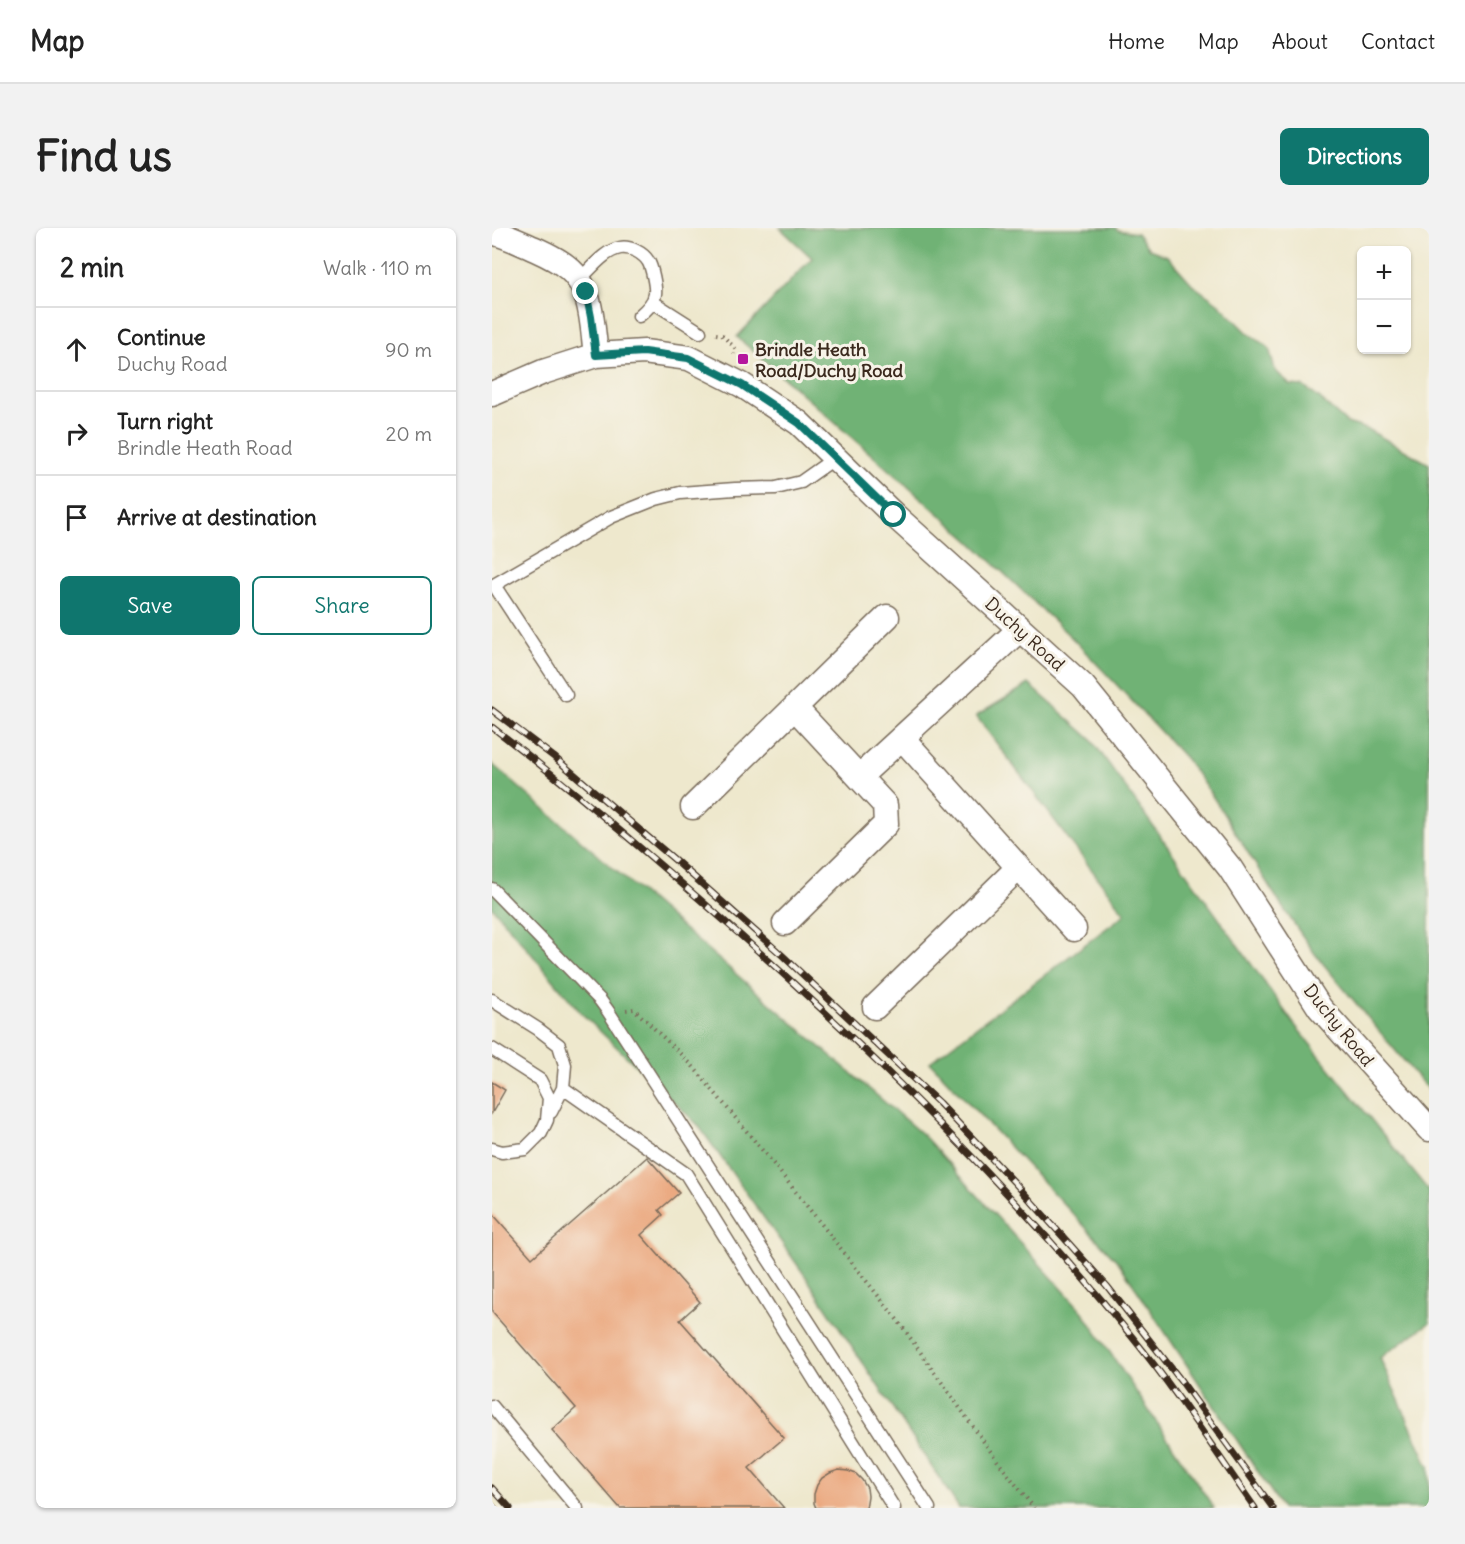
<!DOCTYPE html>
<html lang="en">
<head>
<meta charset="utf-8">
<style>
	body { margin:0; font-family:Delius,sans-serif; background:#f2f2f2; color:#222 }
	.controls { position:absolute; right:18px; top:18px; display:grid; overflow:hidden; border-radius:9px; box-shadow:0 2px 4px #0004 }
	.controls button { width:54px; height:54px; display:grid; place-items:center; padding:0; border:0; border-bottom:2px solid #e0e0e0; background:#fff; color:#222; font:30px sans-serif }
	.stop { position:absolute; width:18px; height:18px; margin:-14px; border:4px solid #0f766e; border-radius:50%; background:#fff }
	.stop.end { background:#0f766e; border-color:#fff; box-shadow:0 2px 6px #0008 }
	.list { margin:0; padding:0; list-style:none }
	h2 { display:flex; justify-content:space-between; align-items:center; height:78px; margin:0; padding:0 24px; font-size:26px }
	h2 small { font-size:20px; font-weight:400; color:#767676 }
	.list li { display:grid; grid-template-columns:39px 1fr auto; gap:18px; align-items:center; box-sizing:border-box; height:84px; padding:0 24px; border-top:2px solid #e0e0e0 }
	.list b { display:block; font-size:22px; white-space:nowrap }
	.list p { margin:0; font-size:20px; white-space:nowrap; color:#767676 }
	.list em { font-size:20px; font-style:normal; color:#767676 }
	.actions { display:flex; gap:12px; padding:18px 24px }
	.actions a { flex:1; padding:14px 0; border:2px solid #0f766e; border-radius:9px; text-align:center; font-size:21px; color:#0f766e }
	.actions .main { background:#0f766e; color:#fff }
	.icon { flex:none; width:33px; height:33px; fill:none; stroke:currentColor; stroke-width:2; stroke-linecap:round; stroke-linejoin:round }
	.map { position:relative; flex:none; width:937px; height:1280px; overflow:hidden; border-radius:9px }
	header { display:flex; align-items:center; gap:36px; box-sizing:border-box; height:84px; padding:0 30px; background:#fff; border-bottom:2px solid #e0e0e0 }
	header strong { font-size:28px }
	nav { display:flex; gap:33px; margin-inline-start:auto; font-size:21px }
	.intro { display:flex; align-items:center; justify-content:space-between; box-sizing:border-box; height:144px; padding:0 36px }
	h1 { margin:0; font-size:42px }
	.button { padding:15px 27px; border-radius:9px; background:#0f766e; color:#fff; font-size:21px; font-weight:700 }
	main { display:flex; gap:36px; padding:0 36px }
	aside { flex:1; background:#fff; border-radius:9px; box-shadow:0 2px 4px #0004 }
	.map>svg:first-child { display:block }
</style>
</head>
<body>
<header>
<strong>Map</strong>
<nav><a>Home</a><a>Map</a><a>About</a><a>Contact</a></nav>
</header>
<div class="intro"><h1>Find us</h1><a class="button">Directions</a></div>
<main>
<aside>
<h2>2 min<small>Walk · 110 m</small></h2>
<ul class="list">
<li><svg class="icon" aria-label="ahead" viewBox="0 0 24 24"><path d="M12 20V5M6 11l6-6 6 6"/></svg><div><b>Continue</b><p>Duchy Road</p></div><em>90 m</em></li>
<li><svg class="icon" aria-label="right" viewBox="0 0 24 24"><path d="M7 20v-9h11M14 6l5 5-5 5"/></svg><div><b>Turn right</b><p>Brindle Heath Road</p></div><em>20 m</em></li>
<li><svg class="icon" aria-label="arrive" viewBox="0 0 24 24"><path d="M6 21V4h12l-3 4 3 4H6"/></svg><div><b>Arrive at destination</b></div></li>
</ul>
<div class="actions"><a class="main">Save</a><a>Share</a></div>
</aside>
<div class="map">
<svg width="937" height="1280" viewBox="0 0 937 1280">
	<rect width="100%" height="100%" fill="#f7f3e8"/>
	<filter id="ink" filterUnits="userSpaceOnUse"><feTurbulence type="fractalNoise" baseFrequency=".0167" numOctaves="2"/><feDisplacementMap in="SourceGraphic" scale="12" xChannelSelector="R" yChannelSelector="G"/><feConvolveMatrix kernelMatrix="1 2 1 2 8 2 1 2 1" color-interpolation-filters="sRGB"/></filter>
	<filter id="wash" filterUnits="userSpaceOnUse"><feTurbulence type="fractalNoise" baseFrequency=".008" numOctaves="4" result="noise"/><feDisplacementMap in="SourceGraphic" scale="24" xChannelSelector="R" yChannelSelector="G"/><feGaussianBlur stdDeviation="1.35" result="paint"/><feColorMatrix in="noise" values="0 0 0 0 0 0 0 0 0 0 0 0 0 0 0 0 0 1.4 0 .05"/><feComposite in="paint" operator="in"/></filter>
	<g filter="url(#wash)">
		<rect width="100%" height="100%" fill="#eee8cd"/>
		<!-- forest -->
		<path fill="#6fb275" stroke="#556e4a" stroke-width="1.5" d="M288,0h336l1,2 20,3 12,16 18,7 27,30 25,18 29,29 21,15 6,22 15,15 13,1 16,12 28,25 20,6 62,35v627l-114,-137 -32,-46 -70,-111 -27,-38 -12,-13 -59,-63 -42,-44 -103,-98 -233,-204 75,-79z
			M537,456l62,55 203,285 135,167v132l-49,35 49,109v41h-147l-163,-245 -189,-201 195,-148 -149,-198z
			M0,536l432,372 159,176 131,196h-255l-153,-231 -108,-152 -117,-112 -89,-106z"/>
		<g id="blocks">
			<!-- building -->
			<path fill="#eba980" d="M0,854l13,8 -13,23z
				M155,929l32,36 -20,17 4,5 -22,20 59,67 -20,18 104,118 -35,30 35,40h-164l-68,-78 24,-22 -84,-96v-99l40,45z
				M347,1242l9,1 8,3 6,6 5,8 1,8 -2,12h-50l-2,-5v-9l3,-9 5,-7 8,-5z"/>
		</g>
	</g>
	<g filter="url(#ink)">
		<use href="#blocks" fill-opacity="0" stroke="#7a6c5b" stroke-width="1.5"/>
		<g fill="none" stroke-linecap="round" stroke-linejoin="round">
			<!-- lane casing -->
			<g stroke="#7a6c5b" stroke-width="15">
				<path id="lane" d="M87,52c12,-11 25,-29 41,-32 10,-2 23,5 28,13 4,6 8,26 7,33 -1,9 -9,16 -16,22
					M161,74l47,30
					M74,467l-72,-110 117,-68 45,-18 24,-6 55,-4 41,-1 25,-6 34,-24
					M0,661l108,111 8,11 321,497
					M0,772l46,29 21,16 6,20 -2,23 -12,24
					M0,821l48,31 9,18 -2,22 -6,13 -16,16 -23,3 -10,-3
					M71,860l123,86 208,334
					M0,1178l85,102"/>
			</g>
			<!-- street casing -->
			<g stroke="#7a6c5b" stroke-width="27">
				<path id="street" d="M0,4c15,4 29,11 43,17 11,5 24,11 33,19 25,20 24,58 28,87
					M0,166l51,-22 53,-17 48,-3 45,6 53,27 57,38 95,92 189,171 147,182 90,140 109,121
					M410,510l172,191
					M367,549l161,-148
					M201,579l194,-190
					M293,695l101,-99 -1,-19 -90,-97
					M383,779l143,-139"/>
			</g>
			<!-- path -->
			<path stroke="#7a6c5b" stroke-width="4" stroke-dasharray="1.5 4.5" stroke-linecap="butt" d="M224,106l6,1 13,13 -1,6
				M134,782l8,-1 57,55 81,98 127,160 97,137 38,49"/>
			<!-- lane -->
			<use href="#lane" stroke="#fff" stroke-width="12"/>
			<!-- street -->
			<use href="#street" stroke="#fff" stroke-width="24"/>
			<!-- rail casing -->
			<g stroke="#3b2a1e" stroke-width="7">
				<path id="rail" d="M0,482l62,47 121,103 107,95 157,148 75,79 93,104 72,92 94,130
					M0,499c82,63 160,130 237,198 144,128 282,263 404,413 44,54 82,113 122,170
					M0,1260l18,20
					M0,1278l2,2"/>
			</g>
			<!-- rail -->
			<use href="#rail" stroke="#f7f3e8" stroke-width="4.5" stroke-dasharray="14" stroke-linecap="butt"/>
		</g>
	</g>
	<g fill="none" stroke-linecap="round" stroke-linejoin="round" filter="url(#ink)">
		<!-- route -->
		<path stroke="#0f766e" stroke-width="8" d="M94,64l5,25 5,38 48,-3 44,6 54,27 57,38 95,92"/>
	</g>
	<!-- markers -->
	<rect fill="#b5179e" stroke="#f7f3e8" stroke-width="2" x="245" y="125" width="12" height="12" rx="3"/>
	<g text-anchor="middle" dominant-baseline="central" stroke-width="6" stroke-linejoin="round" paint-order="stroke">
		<!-- poi labels -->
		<g font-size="18" font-weight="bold" fill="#3b2a1e" stroke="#f7f3e8" text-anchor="start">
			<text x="263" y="121">Brindle Heath<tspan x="263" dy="21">Road/Duchy Road</tspan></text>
		</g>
		<!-- street labels -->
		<g font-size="18" fill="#3b2a1e" stroke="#f7f3e8">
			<text transform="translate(533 406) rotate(42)">Duchy Road</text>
			<text transform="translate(847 797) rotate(51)">Duchy Road</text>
		</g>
	</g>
</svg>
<div class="controls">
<button>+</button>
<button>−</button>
</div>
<div class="stop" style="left:402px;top:287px"></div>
<div class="stop end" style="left:94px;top:64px"></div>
</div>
</main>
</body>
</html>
